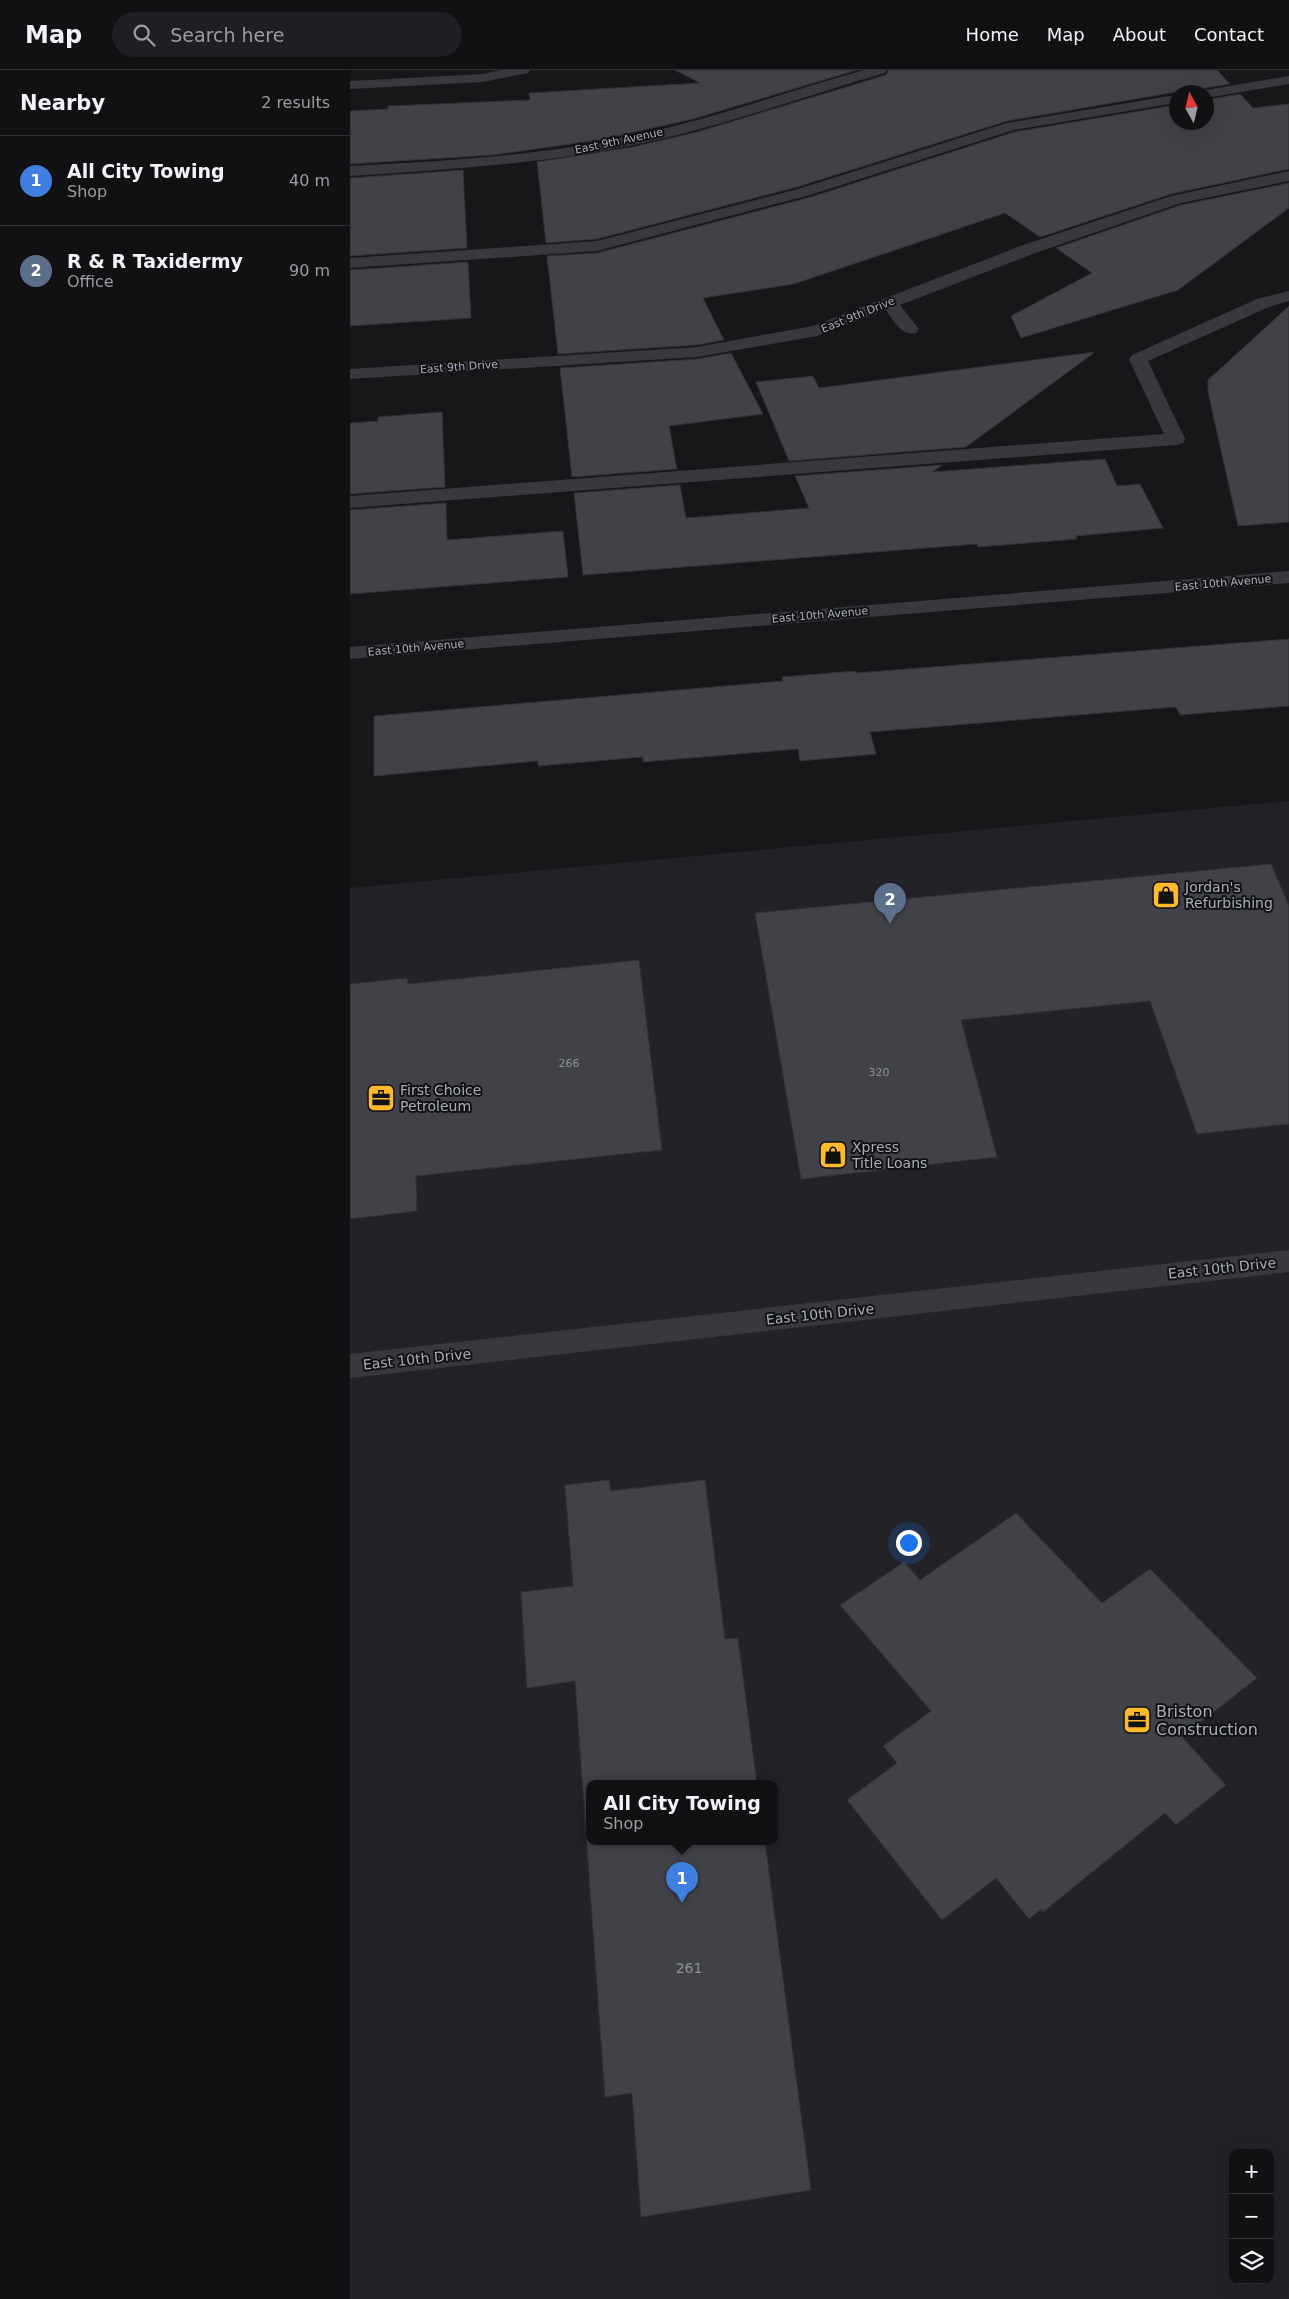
<!DOCTYPE html>
<html lang="en">
<head>
<meta charset="utf-8">
<style>
	body { margin:0; font-family:"DejaVu Sans",sans-serif; background:#1e1f22; color:#f1f3f6 }
	.controls { position:absolute; right:15px; bottom:15px; display:grid; overflow:hidden; border-radius:10px; box-shadow:0 5px 20px #0002 }
	.controls button { width:45px; height:45px; display:grid; place-items:center; padding:0; border:0; border-bottom:1px solid #303134; background:#111114; color:#f1f3f6; font:25px sans-serif }
	.compass { position:absolute; left:819px; top:15px; width:45px; height:45px; border-radius:50%; background:#111114; box-shadow:0 5px 20px #0002; rotate:352deg }
	.you { position:absolute; left:558px; top:1472px; width:18px; height:18px; margin:-12px; border:4px solid #fff; border-radius:50%; background:#1a73e8; box-shadow:0 0 0 8px #1a73e833 }
	.badge { display:grid; place-items:center; width:32px; height:32px; border-radius:50%; background:#8c9099; color:#fff; font-size:16px; font-weight:700 }
	.pin { position:absolute; translate:-50% -41px; filter:drop-shadow(0 1px 2px #0008) }
	.pin::after { content:''; position:absolute; top:26px; width:18px; height:15px; background:inherit; clip-path:polygon(0 0,100% 0,50% 100%) }
	.popup { position:absolute; left:236px; top:1710px; width:192px; height:65px; box-sizing:border-box; display:grid; place-content:center; border-radius:10px; background:#111114; filter:drop-shadow(0 1px 4px #0005); font-size:16px; white-space:nowrap; color:#9c9da0 }
	.popup b { font-size:19px; color:#f1f3f6 }
	.popup::after { content:''; position:absolute; left:50%; top:100%; margin-left:-10px; border:10px solid transparent; border-top-color:#111114 }
	.list { margin:0; padding:0; list-style:none }
	h2 { display:flex; justify-content:space-between; align-items:center; height:65px; margin:0; padding:0 20px; font-size:21px }
	h2 small { font-size:16px; font-weight:400; color:#9c9da0 }
	.list li { display:grid; grid-template-columns:32px 1fr auto; gap:15px; align-items:center; box-sizing:border-box; height:90px; padding:0 20px; border-top:1px solid #303134 }
	.list b { display:block; font-size:19px; white-space:nowrap }
	.list p { margin:0; font-size:16px; white-space:nowrap; color:#9c9da0 }
	.list em { font-size:16px; font-style:normal; color:#9c9da0 }
	.icon { flex:none; width:28px; height:28px; fill:none; stroke:currentColor; stroke-width:2; stroke-linecap:round; stroke-linejoin:round }
	.map { position:relative; flex:none; width:939px; height:2229px; overflow:hidden }
	header { display:flex; align-items:center; gap:30px; box-sizing:border-box; height:70px; padding:0 25px; background:#111114; border-bottom:1px solid #303134 }
	header strong { font-size:24px }
	nav { display:flex; gap:28px; margin-inline-start:auto; font-size:18px }
	.search { width:350px; height:45px; background:#1e1f22; display:flex; align-items:center; gap:12px; box-sizing:border-box; padding:0 18px; border-radius:28px; color:#9c9da0; font-size:19px }
	main { display:flex }
	aside { flex:1; background:#111114 }
	.map>svg:first-child { display:block }
</style>
</head>
<body>
<header>
<strong>Map</strong>
<div class="search"><svg class="icon" aria-label="search" viewBox="0 0 24 24"><circle cx="10" cy="10" r="6"/><path d="M15 15l6 6"/></svg>Search here</div>
<nav><a>Home</a><a>Map</a><a>About</a><a>Contact</a></nav>
</header>
<main>
<aside>
<h2>Nearby<small>2 results</small></h2>
<ul class="list">
<li><span class="badge" style="background:#3f7fe0">1</span><div><b>All City Towing</b><p>Shop</p></div><em>40 m</em></li>
<li><span class="badge" style="background:#5c6f8a">2</span><div><b>R &amp; R Taxidermy</b><p>Office</p></div><em>90 m</em></li>
</ul>
</aside>
<div class="map">
<svg width="939" height="2229" viewBox="0 0 939 2229">
	<rect width="100%" height="100%" fill="#17171a"/>
	<!-- built -->
	<path fill="#232327" fill-rule="evenodd" d="M939,731v1498h-939v-1411zM240,1714h184v58h-184zM883,2083h37v127h-37z"/>
	<!-- building -->
	<path fill="#414247" stroke="#313136" d="M325,0h182l-164,49 -94,21 -106,15 -143,9v-53l38,-2v-3l142,-6 -1,-7 171,-10z
		M539,0h328l13,14 -24,4 -8,4h-22l-169,29 -210,66 -200,52 -51,4 -9,-81 96,-15 64,-15 189,-57z
		M890,24l13,14 36,-4v65l-118,25 -131,43 -35,-24 -211,71 -91,14 21,42 -27,5 -139,9 -11,-98 50,-3 214,-56 203,-65 162,-27v17h30v-22z
		M113,100l4,78 -117,8v-78z
		M939,113v25l-111,82 -157,48 -10,-22 81,-43 -36,-25 125,-43z
		M118,192l3,56 -121,8v-56z
		M939,236v216l-51,4 -30,-134v-12z
		M745,282l-129,95 -177,14 -33,-79 57,-6 6,12z
		M381,283l32,61 -94,12 8,43 -105,8 -12,-109 137,-9z
		M92,342l3,75 -95,7v-71l28,-2v-4z
		M755,389l12,27 23,-2 23,44 -87,8 1,3 -99,8 -1,-3 -394,31 -9,-82 106,-8 6,33 123,-10 -14,-32 147,-11 -10,7z
		M96,433l1,37 116,-9 5,46 -218,17v-84z
		M939,569v67l-109,9 -4,-8 -306,25 6,22 -76,7 -2,-12 -155,13v-5l-105,9v-5l-164,15v-60l409,-35 -1,-4 73,-6 1,2z
		M921,794l18,42v218l-92,10 -47,-133 -189,19 36,137 -196,22 -46,-266z
		M289,890l23,190 -246,26 1,35 -67,8v-235l57,-6 1,6z
		M259,1410l2,11 94,-11 20,159 13,-1 19,146h-167v58h175l46,348 -170,27 -9,-124 -27,4 -30,-416 -48,7 -6,-96 52,-6 -8,-101z
		M666,1443l86,90 48,-34 107,109 -75,59 44,48 -50,40 -11,-12 -122,99 -2,-3 -12,10 -33,-41 -54,42 -95,-120 50,-37 -14,-17 48,-35 -91,-106 64,-43 16,18z"/>
	<g fill="none" stroke-linecap="round" stroke-linejoin="round">
		<!-- minor -->
		<path fill="#38393f" fill-rule="evenodd" d="M151,0h29l-2,3 -45,9 -133,7v-8l133,-7z
			M514,0h23l-2,3c-84,24 -166,55 -252,72 -93,19 -188,25 -283,31v-10c95,-5 191,-10 285,-31 78,-16 153,-44 229,-65z
			M939,6v8l-83,14v-6h-6l6,-2z
			M826,25v8l-162,27 -204,65 -213,56 -247,17v-10l247,-17 201,-52 209,-66z
			M939,101v10l-108,22 -143,49 -138,53 19,24 -3,4c-15,3 -22,-12 -30,-23l-69,26 -120,21 -347,22v-10l347,-22 116,-21 213,-82 145,-48z
			M939,221v10l-20,6 -121,54 37,78 -2,4 -7,2 -826,63v-12l814,-62 -35,-75 3,-4 125,-56z
			M939,501v12l-939,76v-12z
			M939,1180v22l-939,106v-24z"/>
	</g>
	<!-- icons -->
	<defs>
		<g id="shop-square" transform="scale(1.4375)"><rect x="-9" y="-9" width="18" height="18" rx="4" fill="#feb92c" stroke="#121215"/><path d="M-5-2.5h2.3a2.7 3.5 0 0 1 5.4 0H5L5.5 6h-11ZM-1.5-2.5h3a1.5 2.3 0 0 0-3 0Z" fill="#111"/></g>
		<g id="office-square" transform="scale(1.4375)"><rect x="-9" y="-9" width="18" height="18" rx="4" fill="#feb92c" stroke="#121215"/><path d="M-6-3h4V-5.5h4V-3h4V5H-6ZM-1-4.5V-3h2v-1.5ZM-6 0V1H6V0Z" fill="#111"/></g>
	</defs>
	<g fill-rule="evenodd">
		<use href="#shop-square" x="816" y="825"/>
		<use href="#office-square" x="31" y="1028"/>
		<use href="#shop-square" x="483" y="1085"/>
		<use href="#office-square" x="787" y="1650"/>
	</g>
	<g text-anchor="middle" dominant-baseline="central" stroke-width="4" stroke-linejoin="round" paint-order="stroke">
		<!-- far-street labels -->
		<g font-size="11" fill="#a9aeba" stroke="#121215">
			<text transform="translate(269 71) rotate(-12)">East 9th Avenue</text>
			<text transform="translate(508 245) rotate(-22)">East 9th Drive</text>
			<text transform="translate(109 297) rotate(-4)">East 9th Drive</text>
			<text transform="translate(873 513) rotate(-5)">East 10th Avenue</text>
			<text transform="translate(470 545) rotate(-5)">East 10th Avenue</text>
			<text transform="translate(66 578) rotate(-5)">East 10th Avenue</text>
		</g>
		<!-- number labels -->
		<g font-size="11" fill="#8f939d">
			<text x="219" y="993">266</text>
			<text x="529" y="1002">320</text>
		</g>
		<!-- poi labels -->
		<g font-size="14" fill="#a9aeba" stroke="#121215" text-anchor="start">
			<text x="835" y="817">Jordan's<tspan x="835" dy="16">Refurbishing</tspan></text>
			<text x="50" y="1020">First Choice<tspan x="50" dy="16">Petroleum</tspan></text>
			<text x="502" y="1077">Xpress<tspan x="502" dy="16">Title Loans</tspan></text>
		</g>
		<!-- street labels -->
		<g font-size="14" fill="#a9aeba" stroke="#121215">
			<text transform="translate(872 1198) rotate(-6)">East 10th Drive</text>
			<text transform="translate(470 1244) rotate(-6)">East 10th Drive</text>
			<text transform="translate(67 1289) rotate(-6)">East 10th Drive</text>
		</g>
		<!-- near-number labels -->
		<g font-size="14" fill="#8f939d">
			<text x="339" y="1898">261</text>
		</g>
		<!-- near-poi labels -->
		<g font-size="16" fill="#a9aeba" stroke="#121215" text-anchor="start">
			<text x="806" y="1641">Briston<tspan x="806" dy="18">Construction</tspan></text>
		</g>
	</g>
</svg>
<div class="controls">
<button>+</button>
<button>−</button>
<button><svg class="icon" aria-label="layers" viewBox="0 0 24 24"><path d="M12 4l9 5-9 5-9-5zM3 14l9 5 9-5"/></svg></button>
</div>
<svg class="compass" viewBox="-18 -18 36 36"><path d="M0-13l5 13h-10z" fill="#e53935"/><path d="M0 13l5-13h-10z" fill="#9c9da0"/></svg>
<div class="you"></div>
<div class="pin badge" style="left:332px;top:1833px;background:#3f7fe0">1</div>
<div class="popup"><b>All City Towing</b>Shop</div>
<div class="pin badge" style="left:540px;top:854px;background:#5c6f8a">2</div>
</div>
</main>
</body>
</html>
